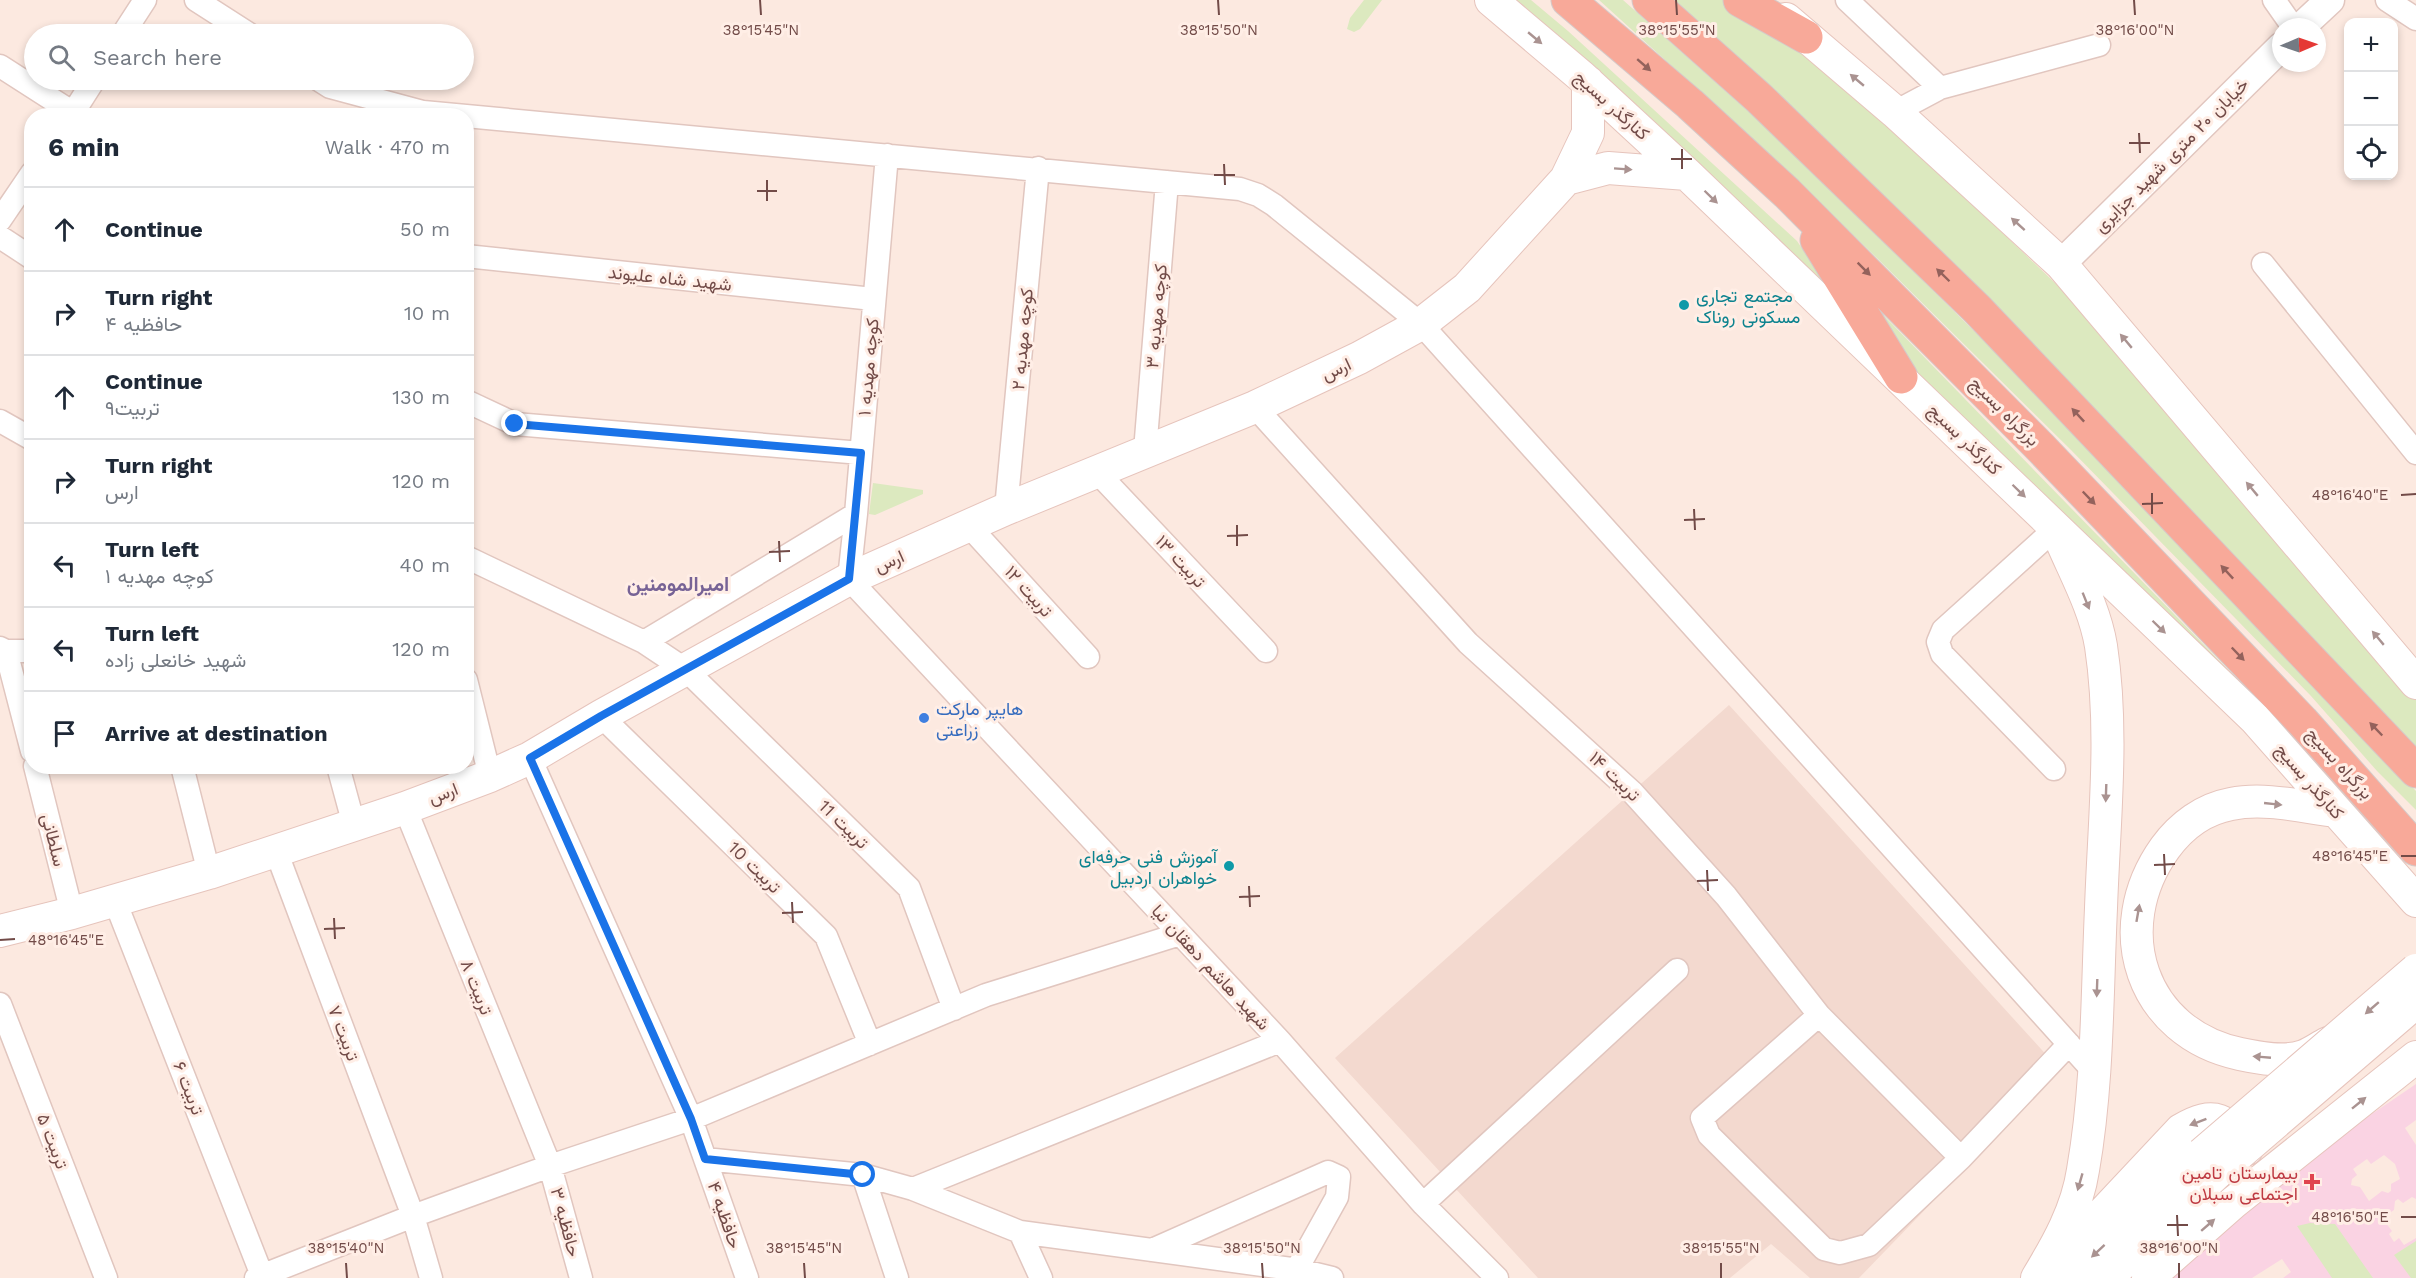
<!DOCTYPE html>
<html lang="en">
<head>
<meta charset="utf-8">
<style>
	body { margin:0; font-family:"Work Sans",Vazirmatn,sans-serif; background:#f2f2f3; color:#1f2937 }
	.controls { position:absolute; right:18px; top:18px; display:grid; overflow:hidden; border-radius:12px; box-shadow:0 3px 9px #0003 }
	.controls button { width:54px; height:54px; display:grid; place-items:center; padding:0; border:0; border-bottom:2px solid #e0e1e3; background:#fff; color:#1f2937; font:30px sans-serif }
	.compass { position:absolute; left:2272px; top:18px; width:54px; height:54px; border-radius:50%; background:#fff; box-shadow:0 3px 9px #0003; rotate:88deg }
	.stop { position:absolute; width:18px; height:18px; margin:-14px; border:4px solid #1a73e8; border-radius:50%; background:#fff }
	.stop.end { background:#1a73e8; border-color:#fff; box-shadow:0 2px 6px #0008 }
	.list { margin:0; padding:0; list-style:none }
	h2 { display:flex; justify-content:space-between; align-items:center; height:78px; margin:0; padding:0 24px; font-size:26px }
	h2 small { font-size:20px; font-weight:400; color:#747a83 }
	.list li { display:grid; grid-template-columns:39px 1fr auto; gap:18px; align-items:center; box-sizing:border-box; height:84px; padding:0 24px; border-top:2px solid #e0e1e3 }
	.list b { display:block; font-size:22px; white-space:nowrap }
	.list p { margin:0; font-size:20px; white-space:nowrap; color:#747a83 }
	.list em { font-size:20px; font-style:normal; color:#747a83 }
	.icon { flex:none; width:33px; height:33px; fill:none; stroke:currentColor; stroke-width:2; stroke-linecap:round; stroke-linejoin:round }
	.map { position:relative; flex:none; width:2416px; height:1278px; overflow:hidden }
	.search { position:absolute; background:#fff; box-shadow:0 3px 9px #0003; left:24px; top:24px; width:450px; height:66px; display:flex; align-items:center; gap:15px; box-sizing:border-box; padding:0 21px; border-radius:33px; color:#747a83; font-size:22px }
	.panel { position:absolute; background:#fff; box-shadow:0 3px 9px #0003; left:24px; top:108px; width:450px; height:666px; border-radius:24px }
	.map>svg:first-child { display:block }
</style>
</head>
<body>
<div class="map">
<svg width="2416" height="1278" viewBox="0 0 2416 1278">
	<rect width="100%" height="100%" fill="#fce9e0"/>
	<!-- residential -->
	<path fill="#f3d9cf" d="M1729,705l331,365 -201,208h-49l-39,-34 -41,34h-192l-203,-220z"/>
	<!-- medical -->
	<path fill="#fad3e3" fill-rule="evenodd" d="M2416,1084v36l-11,8 11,17v54l-4,-2 -9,6 -5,-4 -3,2 -1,9 -12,8 10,13 -3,3 5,8 5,-4 5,7 12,-7v40h-133l8,-6 -9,-13 -30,19h-84l110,-100zM2384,1155l11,9 5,15 -9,5v7l-3,2 -6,-2 -13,10 -9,-14 -9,-2 1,-6 5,-4 -4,-6 14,-10 4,5z"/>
	<!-- green -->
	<path fill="#dce9bf" d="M1364,0h18l-22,29 -6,3 -7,-3 3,-11z
		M1506,0h25l37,31 229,210 43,64z
		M1599,0h24l165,147 296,293 332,351v19l-39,-39 -66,-75 -75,-77 -165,-169 -192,-190 -98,-95z
		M1667,0h58l44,23 116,98 232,221 299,356v51z
		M1860,291l385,396 -334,-320z
		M873,483l50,7v4l-48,21 -6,-1z
		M2310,1223l25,1 38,54h-41l-35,-52z
		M2416,1241v37h-5l-17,-23z"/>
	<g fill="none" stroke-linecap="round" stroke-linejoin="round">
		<!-- minor casing -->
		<g stroke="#e1c6bf" stroke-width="25">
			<path id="minor" d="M196,0l53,34
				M1847,0l93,88 -45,24
				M2274,0l19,27
				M2387,0l29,19
				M123,34l22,-34
				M0,66l78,50
				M319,80l11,7 93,25
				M1940,88l159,-43
				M71,116l23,-36
				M423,116v-4l43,4
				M466,116l774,73 18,6 16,10 147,119 673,748
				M887,155l-31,359 -7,65 431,462 143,163 74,74
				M0,220l32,-47
				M0,237l32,21
				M466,256l407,43
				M2263,264l153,189
				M466,401l49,23 346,29
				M1255,407l213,236 164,149 94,104 93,119 142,143
				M0,421l32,18
				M1145,451l22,-269
				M1096,471l170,180
				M1006,509l32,-341
				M969,526l119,131
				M466,557l178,85 42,28 223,218 45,121
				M644,642l212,-128
				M0,648l6,3h26
				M6,651l26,100
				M466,680l24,96
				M601,716l225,220 44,108
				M530,758l161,361 56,159
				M35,766l37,147
				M182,766l27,107
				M338,766l16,59
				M2054,769l-112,-115 -4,-12 5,-12 113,-102
				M405,808l145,358 31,112
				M276,851l137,365 18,62
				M115,901l148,377
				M0,1004l106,274
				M1819,1015l-117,103 7,17 115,114 16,4 29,-8 92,-87 108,-114
				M705,1159l158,16 50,14 107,43 279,38 33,8
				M863,1175l34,103
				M913,1189l367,-148
				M1423,1204l254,-234
				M1020,1232l21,46
				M1152,1250l176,-78 11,5 -2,20 -45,81
				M256,1278l157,-62 137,-50 141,-47 295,-124 194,-61"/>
		</g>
		<!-- tertiary casing -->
		<g stroke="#e1c6bf" stroke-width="31">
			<path id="tertiary" d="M2301,27l29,-27
				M2061,264l220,-217"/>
		</g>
		<!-- secondary casing -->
		<g stroke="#e6c4bc" stroke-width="34">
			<path id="secondary" d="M1491,0l91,77 105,97 568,545 161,182
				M1786,19l109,93 166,152 355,419
				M1566,179l42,-11 79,6
				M0,931l72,-18 137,-40 196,-65 85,-32 40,-18 71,-42 248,-137 157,-70 249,-102 104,-49 62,-34 46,-36 99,-109 22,-46v-51
				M2328,1043c-8,4 -16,10 -24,13 -19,7 -45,2 -64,-2 -99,-21 -133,-125 -75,-206 16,-22 39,-39 66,-44 34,-7 72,3 105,7
				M2058,1261l123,-131c34,-20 46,-11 66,19
				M2037,1278c20,-33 40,-68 46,-108 15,-86 14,-175 18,-262 3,-87 13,-176 0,-262 -6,-37 -26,-73 -40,-106
				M2069,1278l133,-124
				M2107,1278l112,-107
				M2148,1278l85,-75 183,-146"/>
		</g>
		<!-- trunk casing -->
		<g stroke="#d5c9c8" stroke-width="35">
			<path id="trunk" d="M1568,0l122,104 97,89 253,254 262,274 114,128
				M1649,0l110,98 218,211 439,462
				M1740,0l66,37
				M1817,240l84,137"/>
		</g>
		<!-- minor -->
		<use href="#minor" stroke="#fff" stroke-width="22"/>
		<!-- tertiary -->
		<use href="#tertiary" stroke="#fff" stroke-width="28"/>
		<!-- secondary -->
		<use href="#secondary" stroke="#fff" stroke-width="32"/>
		<!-- trunk -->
		<use href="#trunk" stroke="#f8a999" stroke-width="33"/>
		<!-- secondary-bridge casing -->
		<g stroke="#e6c4bc" stroke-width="34" stroke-linecap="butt">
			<path id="secondary-bridge" d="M2202,1154l214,-184
				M2219,1171l197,-169"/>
		</g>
		<!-- secondary-bridge -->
		<use href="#secondary-bridge" stroke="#fff" stroke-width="32"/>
	</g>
	<!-- one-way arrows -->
	<defs><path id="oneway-solid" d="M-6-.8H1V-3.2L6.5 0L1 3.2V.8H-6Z" transform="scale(1.5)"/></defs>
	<g fill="#aa9391">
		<use href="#oneway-solid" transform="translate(1535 38) rotate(40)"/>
		<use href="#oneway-solid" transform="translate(1857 80) rotate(-140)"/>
		<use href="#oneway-solid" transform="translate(1623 169) rotate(4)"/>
		<use href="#oneway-solid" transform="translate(1711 197) rotate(44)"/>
		<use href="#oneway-solid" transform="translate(2018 224) rotate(-138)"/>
		<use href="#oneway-solid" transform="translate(2126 341) rotate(-130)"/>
		<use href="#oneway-solid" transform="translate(2252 489) rotate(-130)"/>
		<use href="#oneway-solid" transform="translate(2019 491) rotate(44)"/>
		<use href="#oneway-solid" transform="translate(2086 601) rotate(68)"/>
		<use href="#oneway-solid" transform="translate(2159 627) rotate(44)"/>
		<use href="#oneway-solid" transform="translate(2378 638) rotate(-130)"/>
		<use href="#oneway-solid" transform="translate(2106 793) rotate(92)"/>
		<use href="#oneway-solid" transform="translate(2273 804) rotate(6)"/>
		<use href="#oneway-solid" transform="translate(2138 913) rotate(-80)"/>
		<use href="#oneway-solid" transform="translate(2097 988) rotate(92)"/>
		<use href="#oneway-solid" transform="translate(2372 1008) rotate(139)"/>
		<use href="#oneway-solid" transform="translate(2262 1057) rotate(-175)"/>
		<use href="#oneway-solid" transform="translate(2359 1103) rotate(-39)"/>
		<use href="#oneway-solid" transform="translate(2198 1122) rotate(159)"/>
		<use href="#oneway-solid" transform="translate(2080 1182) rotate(106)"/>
		<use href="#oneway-solid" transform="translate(2208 1225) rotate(-41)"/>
		<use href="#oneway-solid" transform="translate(2098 1251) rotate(137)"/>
	</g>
	<g fill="#94625c">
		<use href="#oneway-solid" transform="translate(1644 65) rotate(41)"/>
		<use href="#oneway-solid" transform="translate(1864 269) rotate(45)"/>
		<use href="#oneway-solid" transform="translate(1943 275) rotate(-136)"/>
		<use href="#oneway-solid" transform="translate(2078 415) rotate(-133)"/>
		<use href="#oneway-solid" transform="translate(2089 498) rotate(46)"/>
		<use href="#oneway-solid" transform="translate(2227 572) rotate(-133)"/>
		<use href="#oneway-solid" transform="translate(2238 654) rotate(46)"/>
		<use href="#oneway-solid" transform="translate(2376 729) rotate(-134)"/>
	</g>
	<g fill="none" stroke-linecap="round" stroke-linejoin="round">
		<!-- route -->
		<path stroke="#1a73e8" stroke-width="8" d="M515,424l346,29 -12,126 -248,137 -71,42 161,361 14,40 158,16"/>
	</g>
	<!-- ticks -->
	<path fill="none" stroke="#724b48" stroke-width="2" d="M760,0l1,15M1218,0l1,15M1676,0l1,15M2134,0l1,15M2139,133l1,20M2129,143h21M1682,149v20M1671,159h21M1224,164l1,21M1214,175h21M767,180v21M757,191h20M2152,493v21M2401,495l15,-1M2142,504l21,-1M1694,509l1,21M1684,520l21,-1M1237,525v21M1227,536l21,-1M779,541l1,21M769,552l21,-1M2164,854l1,21M2401,856h15M2154,865l21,-1M1707,870l1,21M1697,881l21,-1M1249,886l1,21M1239,897l21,-1M792,902l1,21M782,913l21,-1M334,918l1,21M324,929l21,-1M0,940l15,-1M2177,1215l1,21M2401,1217h15M2167,1225h21M346,1263l1,15M804,1263l1,15M1262,1263l1,15M1721,1263v15M2179,1263v15"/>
	<!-- markers -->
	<g fill="#0f9aa8" stroke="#ffeee6" stroke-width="2">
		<circle cx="1684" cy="305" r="6"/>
		<circle cx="1229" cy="866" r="6"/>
	</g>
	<circle fill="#3f7fe0" stroke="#ffeee6" stroke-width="2" cx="924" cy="718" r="6"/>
	<path fill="#e0444e" stroke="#ffeee6" stroke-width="2" d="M2309 1173h6v6h6v6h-6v6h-6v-6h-6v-6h6z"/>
	<g text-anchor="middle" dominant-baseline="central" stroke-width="6" stroke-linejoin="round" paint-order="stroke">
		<!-- street labels -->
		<g font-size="18" fill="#724b48" stroke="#ffeee6">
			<text transform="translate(1612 105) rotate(42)">کنارگذر بسیج</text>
			<text transform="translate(2171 155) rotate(-45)">خیابان ۲۰ متری شهید جزایری</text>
			<text transform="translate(670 278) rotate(6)">شهید شاه علیوند</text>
			<text transform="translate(1156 316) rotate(-85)">کوچه مهدیه ۳</text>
			<text transform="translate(1022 339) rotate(-85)">کوچه مهدیه ۲</text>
			<text transform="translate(868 367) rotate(-85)">کوچه مهدیه ۱</text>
			<text transform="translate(1336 369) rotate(-25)">ارس</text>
			<text transform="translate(2005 411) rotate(45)">بزرگراه بسیج</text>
			<text transform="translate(1965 439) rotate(44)">کنارگذر بسیج</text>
			<text transform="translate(889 561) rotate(-24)">ارس</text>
			<text transform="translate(1181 561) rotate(47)">تربیت ۱۳</text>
			<text transform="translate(1029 591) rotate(48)">تربیت ۱۲</text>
			<text transform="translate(2340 763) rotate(48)">بزرگراه بسیج</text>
			<text transform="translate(1615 776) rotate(44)">تربیت ۱۴</text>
			<text transform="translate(2310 781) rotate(49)">کنارگذر بسیج</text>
			<text transform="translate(443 793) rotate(-21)">ارس</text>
			<text transform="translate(844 824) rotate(44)">تربیت 11</text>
			<text transform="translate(54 840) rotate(76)">سلطانی</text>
			<text transform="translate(755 867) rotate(44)">تربیت 10</text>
			<text transform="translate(1211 967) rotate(47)">شهید هاشم دهقان نیا</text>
			<text transform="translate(477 987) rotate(68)">تربیت ۸</text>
			<text transform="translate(344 1033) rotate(69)">تربیت ۷</text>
			<text transform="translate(189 1088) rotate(69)">تربیت ۶</text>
			<text transform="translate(53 1141) rotate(69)">تربیت ۵</text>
			<text transform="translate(725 1215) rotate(71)">حافظیه ۴</text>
			<text transform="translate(566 1222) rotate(75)">حافظیه ۳</text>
		</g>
		<!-- culture labels -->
		<g font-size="18" fill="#0d838f" stroke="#ffeee6" text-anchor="start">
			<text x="1696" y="295">مجتمع تجاری<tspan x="1696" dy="21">مسکونی روناک</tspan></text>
			<text x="1217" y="856" text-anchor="end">آموزش فنی حرفه‌ای<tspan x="1217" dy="21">خواهران اردبیل</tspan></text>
		</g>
		<!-- shop labels -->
		<g font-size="18" fill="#366cbe" stroke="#ffeee6" text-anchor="start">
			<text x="936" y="708">هایپر مارکت<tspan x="936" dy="21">زراعتی</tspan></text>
		</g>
		<!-- health labels -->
		<g font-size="18" fill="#be3a42" stroke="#ffeee6" text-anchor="end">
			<text x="2298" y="1172">بیمارستان تامین<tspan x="2298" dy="21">اجتماعی سبلان</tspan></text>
		</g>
		<!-- neighbourhood labels -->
		<g font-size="20" font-weight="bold" fill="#776396" stroke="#ffeee6">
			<text x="678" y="584">امیرالمومنین</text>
		</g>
	</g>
	<g font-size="15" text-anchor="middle" fill="#724b48" stroke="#ffeee6" stroke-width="6" stroke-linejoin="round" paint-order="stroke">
		<text x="761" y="35">38°15'45"N</text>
		<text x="1219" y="35">38°15'50"N</text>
		<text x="1677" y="35">38°15'55"N</text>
		<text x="2135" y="35">38°16'00"N</text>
		<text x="2350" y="500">48°16'40"E</text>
		<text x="2350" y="861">48°16'45"E</text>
		<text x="66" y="945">48°16'45"E</text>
		<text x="2350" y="1222">48°16'50"E</text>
		<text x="346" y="1253">38°15'40"N</text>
		<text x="804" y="1253">38°15'45"N</text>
		<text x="1262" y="1253">38°15'50"N</text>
		<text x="1721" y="1253">38°15'55"N</text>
		<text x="2179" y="1253">38°16'00"N</text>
	</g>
</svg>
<div class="controls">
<button>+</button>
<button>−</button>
<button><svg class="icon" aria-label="locate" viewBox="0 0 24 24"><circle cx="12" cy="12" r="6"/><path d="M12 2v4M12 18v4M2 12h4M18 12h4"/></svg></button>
</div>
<svg class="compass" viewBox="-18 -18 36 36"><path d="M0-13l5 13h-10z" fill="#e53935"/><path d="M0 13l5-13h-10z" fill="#747a83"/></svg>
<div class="stop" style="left:863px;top:1175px"></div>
<div class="stop end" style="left:515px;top:424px"></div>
<div class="search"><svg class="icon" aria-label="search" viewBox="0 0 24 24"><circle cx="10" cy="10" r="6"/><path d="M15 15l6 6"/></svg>Search here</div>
<section class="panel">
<h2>6 min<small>Walk · 470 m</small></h2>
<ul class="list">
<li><svg class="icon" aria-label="ahead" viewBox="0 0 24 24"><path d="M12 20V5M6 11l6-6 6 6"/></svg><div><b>Continue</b></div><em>50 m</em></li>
<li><svg class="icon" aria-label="right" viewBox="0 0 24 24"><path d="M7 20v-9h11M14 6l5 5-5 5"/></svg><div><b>Turn right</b><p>حافظیه ۴</p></div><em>10 m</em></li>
<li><svg class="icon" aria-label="ahead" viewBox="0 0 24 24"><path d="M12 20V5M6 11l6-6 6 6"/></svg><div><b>Continue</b><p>تربیت۹</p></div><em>130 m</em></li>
<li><svg class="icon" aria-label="right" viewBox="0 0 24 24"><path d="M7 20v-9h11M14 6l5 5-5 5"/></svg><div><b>Turn right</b><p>ارس</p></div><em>120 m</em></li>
<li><svg class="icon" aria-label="left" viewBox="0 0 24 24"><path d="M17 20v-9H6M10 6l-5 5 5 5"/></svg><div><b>Turn left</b><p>کوچه مهدیه ۱</p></div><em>40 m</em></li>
<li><svg class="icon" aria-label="left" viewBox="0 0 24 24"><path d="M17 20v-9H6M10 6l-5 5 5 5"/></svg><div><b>Turn left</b><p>شهید خانعلی زاده</p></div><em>120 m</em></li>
<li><svg class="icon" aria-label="arrive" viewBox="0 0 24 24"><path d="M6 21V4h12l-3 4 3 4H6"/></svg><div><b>Arrive at destination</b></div></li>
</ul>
</section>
</div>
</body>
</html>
